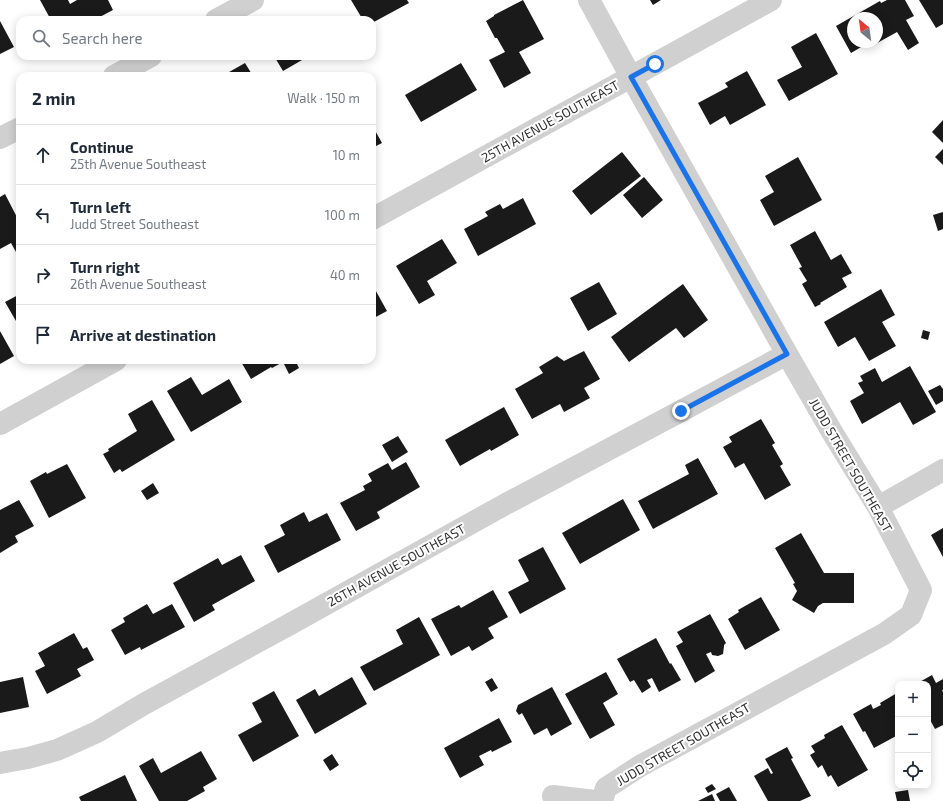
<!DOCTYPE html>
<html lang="en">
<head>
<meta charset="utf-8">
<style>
	body { margin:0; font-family:"Exo 2",sans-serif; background:#f6f6f7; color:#1f2937 }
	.controls { position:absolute; right:12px; bottom:12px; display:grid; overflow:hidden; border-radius:8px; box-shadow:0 2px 10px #0003 }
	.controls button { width:36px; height:36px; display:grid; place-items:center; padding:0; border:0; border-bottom:1px solid #e0e1e3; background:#fff; color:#1f2937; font:20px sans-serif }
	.compass { position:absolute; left:847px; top:12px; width:36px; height:36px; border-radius:50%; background:#fff; box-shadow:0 2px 10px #0003; rotate:331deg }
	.stop { position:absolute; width:12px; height:12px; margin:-9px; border:3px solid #1a73e8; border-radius:50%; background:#fff }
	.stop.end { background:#1a73e8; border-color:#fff; box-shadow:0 1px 4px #0008 }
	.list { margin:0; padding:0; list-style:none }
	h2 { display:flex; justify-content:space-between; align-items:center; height:52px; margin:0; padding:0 16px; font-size:17px }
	h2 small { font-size:13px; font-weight:400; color:#747a83 }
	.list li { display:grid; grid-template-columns:26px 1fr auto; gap:12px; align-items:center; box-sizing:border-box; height:60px; padding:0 16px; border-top:1px solid #e0e1e3 }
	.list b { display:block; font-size:15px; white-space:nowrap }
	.list p { margin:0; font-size:13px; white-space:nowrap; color:#747a83 }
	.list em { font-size:13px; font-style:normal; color:#747a83 }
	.icon { flex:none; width:22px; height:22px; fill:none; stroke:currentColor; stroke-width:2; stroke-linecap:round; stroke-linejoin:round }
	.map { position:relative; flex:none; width:943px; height:801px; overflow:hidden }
	.search { position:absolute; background:#fff; box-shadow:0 2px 10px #0003; left:16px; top:16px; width:360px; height:44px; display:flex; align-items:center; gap:10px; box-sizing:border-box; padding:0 14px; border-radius:12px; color:#747a83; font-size:15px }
	.panel { position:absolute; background:#fff; box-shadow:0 2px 10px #0003; left:16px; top:72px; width:360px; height:292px; border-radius:12px }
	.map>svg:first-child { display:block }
</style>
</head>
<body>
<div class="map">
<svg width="943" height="801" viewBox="0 0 943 801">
	<rect width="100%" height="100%" fill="#fff"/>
	<!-- building -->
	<path fill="#1a1a1a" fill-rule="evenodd" d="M40,0h28l2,4 7,-4h31l5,10 -19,10h-43z
		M351,0h56l2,3 -37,20v-3h-9z
		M523,0l21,39 -25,13 12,21 -27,15 -15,-28 16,-8 -8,-14h-2l-9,-17 8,-5v-1z
		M650,0h11l-8,5z
		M887,0h18l9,16 -8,4 13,23 -11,7 -11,-18 -27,15 -2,-4 -17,10 -15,-27 44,-25 1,2zM853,18h24v24h-24z
		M919,0h24v24l-7,4z
		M0,21l14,26 -14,7z
		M816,33l22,41 -49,27 -12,-21 25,-13 -11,-20z
		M274,56h35l-26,15z
		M245,63l8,13h-31z
		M461,63l16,27 -56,32 -16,-27z
		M747,71l19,34 -36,20 -5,-9 -15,9 -12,-22 30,-16 -3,-4z
		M943,120v23l-11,-11z
		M372,125l10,18 -10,5z
		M943,149v16l-8,-8z
		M622,152l19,24 -50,39 -19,-24z
		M798,157l24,43 -48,26 -14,-26 14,-8 -9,-16z
		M644,177l19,23 -21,18 -19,-23z
		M5,194l15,29v27l-4,2 -5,-9 -11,6v-52z
		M523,198l13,26 -58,32 -14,-27 24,-13 -3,-4 15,-8 3,5z
		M943,212v17l-5,2 -5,-16z
		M815,231l16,29 10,-6 11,19 -10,5 5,9 -27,16 1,1 -6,3 -13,-23 5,-3 -8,-13 3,-1 -12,-22z
		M442,239l15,24 -30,18 8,14 -16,9 -23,-38z
		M599,282l18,32 -29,17 -18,-33z
		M372,284l15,27 -15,8z
		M683,284l25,36 -24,18 -8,-10 -47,34 -18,-25z
		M881,289l14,26 -13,7 14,24 -27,15 -14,-24 -17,10 -14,-25z
		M20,294v34l-15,-26z
		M923,330l7,2 -2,8 -7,-2z
		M0,331l14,25 -14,8z
		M584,351l16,28 -16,9 6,10 -26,14 -4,-8 -28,15 -17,-30 28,-16 -4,-6 18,-11 7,5z
		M240,360h55l4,8 -10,6 -6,-12 -11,6 -1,-1 -20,12z
		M910,366l26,46 -23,13 -13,-23 -38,22 -12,-23 14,-8 -6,-10 5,-2 -3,-5 15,-8 7,14z
		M191,377l11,18 27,-16 13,23 -51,30 -24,-41z
		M940,385l3,4v12l-7,4 -8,-14z
		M152,400l23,40 -53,32 -2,-3 -6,4 -11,-19 6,-3 -1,-2 29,-18 -9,-17z
		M504,407l15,28 -28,16 -1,-2 -30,17 -15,-26z
		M761,419l14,24 -3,2 11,19 -3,2 11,19 -26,15 -21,-37 -9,5 -12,-21 9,-5 -3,-5z
		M398,436l10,16 -16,10 -10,-17z
		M698,458l20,36 -65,35 -15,-28 51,-27 -4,-9z
		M406,462l14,25 -43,25 3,6 -24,13 -16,-28 25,-13 -2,-4 9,-5 -4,-7 20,-11 4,7z
		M67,464l19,34 -37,20 -19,-37 16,-9 1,2z
		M153,483l6,10 -12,7 -6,-9z
		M623,499l17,31 -60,34 -18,-31z
		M19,500l15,26 -19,10 3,6 -18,11v-43z
		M304,512l5,10 18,-9 14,27 -63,33 -14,-27 21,-11 -5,-10z
		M943,528v29l-12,-22z
		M801,533l23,40h30v30h-31l-5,3 -4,7 -22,-13 5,-9 -4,-7 2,-1 -20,-35z
		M543,547l23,42 -46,25 -12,-22 21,-11 -11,-21z
		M241,555l14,26 -43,24 3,5 -21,12 -21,-39 45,-25 4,7z
		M493,590l15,27 -20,11 6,10 -22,13 -3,-5 -18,10 -20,-37 28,-14 2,3z
		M761,597l19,33 -35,20 -17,-31 11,-7 -1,-2z
		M147,604l6,10 19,-10 13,23 -44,23 -1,-3 -15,8 -14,-25 14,-8 -2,-4z
		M710,614l16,29 -2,2v1l-1,8 -5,2 -6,-1 -1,-3 -5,2 9,17 -20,12 -19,-37 7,-4 -6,-10z
		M419,617l21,38 -66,36 -14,-24 43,-23 -7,-14z
		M74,633l9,16 4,-2 7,13 -17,9 4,7 -34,18 -12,-23 10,-5 -7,-13z
		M656,638l14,26 1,-1 10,17 -22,12 -7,-14 -5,2 4,7 -9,6 -8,-13 -4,2 -13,-23z
		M606,672l12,22 -15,9 12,22 -25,14 -25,-45z
		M932,675l4,8 7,-4v11h-1l1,2v33l-8,4 -7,-13v-32h-12z
		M23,677l6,30 -29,6v-31z
		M352,677l15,27 -52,30 -19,-34 19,-11 4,7z
		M492,678l6,10 -7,4 -6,-10z
		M552,687l20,37 -21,12 -4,-8 -13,7 -12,-22 -3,2 -3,-4 2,-6z
		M274,691l25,45 -46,26 -15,-27 24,-13 -10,-19z
		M897,693l1,2v40l-24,13 -9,-17 -2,1 -10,-18 18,-10 2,5 8,-4 -1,-2z
		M499,718l13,24 -20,10 -1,-2 -12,6 5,9 -24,13 -16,-30z
		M842,725l26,45 -30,17 -7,-12 -3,2 -6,-12 -4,3 -8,-13 5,-3 -4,-6 14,-8 -1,-3z
		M787,747l6,11 -2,1 20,37 -11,5h-32l-14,-25 14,-8 3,6 2,-1 -8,-14z
		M201,751l16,28 -14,8 2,4 -18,10h-28l-20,-35 14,-8 8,15z
		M332,754l7,11 -9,6 -7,-11z
		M125,775l12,26h-56l-2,-4z
		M712,784l4,5 -8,4 -3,-5z
		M729,787l8,14h-17l-4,-7z
		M908,790l2,11h-13l-2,-9z
		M712,794l3,7h-17z"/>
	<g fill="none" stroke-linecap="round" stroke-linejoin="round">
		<!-- minor -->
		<path stroke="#d0d0d0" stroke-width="22" d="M589,0l42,77 156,277 45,78 46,75 43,83 -10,25 -27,19 -244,132 -34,22 -4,13
			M216,20l37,-20
			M114,76l37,-20
			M0,138l20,-10
			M372,219l399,-219
			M0,424l116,-64
			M878,507l65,-37
			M0,763l28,-5 29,-8 40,-18 47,-28 148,-81 212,-118 177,-94 106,-57
			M553,796l42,5"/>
	</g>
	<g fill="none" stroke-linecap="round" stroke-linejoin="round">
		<!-- route -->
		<path stroke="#1a73e8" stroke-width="5" d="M655,64l-24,13 156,277 -106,57"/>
	</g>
	<g text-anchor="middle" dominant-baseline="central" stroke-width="4" stroke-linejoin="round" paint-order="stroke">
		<!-- street labels -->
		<g font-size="13" fill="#333" stroke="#fff">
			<text transform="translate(550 121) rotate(-29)">25TH AVENUE SOUTHEAST</text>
			<text transform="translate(851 465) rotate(60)">JUDD STREET SOUTHEAST</text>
			<text transform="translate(396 565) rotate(-29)">26TH AVENUE SOUTHEAST</text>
			<text transform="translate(683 744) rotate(-30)">JUDD STREET SOUTHEAST</text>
		</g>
	</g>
</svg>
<div class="controls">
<button>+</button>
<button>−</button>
<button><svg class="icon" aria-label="locate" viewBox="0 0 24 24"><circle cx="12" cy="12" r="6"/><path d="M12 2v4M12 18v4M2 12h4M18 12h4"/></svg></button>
</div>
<svg class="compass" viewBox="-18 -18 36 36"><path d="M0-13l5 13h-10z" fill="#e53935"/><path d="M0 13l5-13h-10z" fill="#747a83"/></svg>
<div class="stop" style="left:655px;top:64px"></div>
<div class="stop end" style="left:681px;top:411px"></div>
<div class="search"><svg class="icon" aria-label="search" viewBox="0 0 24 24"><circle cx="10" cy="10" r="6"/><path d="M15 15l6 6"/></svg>Search here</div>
<section class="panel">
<h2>2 min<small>Walk · 150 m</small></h2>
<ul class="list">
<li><svg class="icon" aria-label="ahead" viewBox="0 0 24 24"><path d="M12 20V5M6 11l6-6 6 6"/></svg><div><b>Continue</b><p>25th Avenue Southeast</p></div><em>10 m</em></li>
<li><svg class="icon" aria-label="left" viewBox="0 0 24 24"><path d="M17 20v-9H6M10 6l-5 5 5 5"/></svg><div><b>Turn left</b><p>Judd Street Southeast</p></div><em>100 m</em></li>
<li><svg class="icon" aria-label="right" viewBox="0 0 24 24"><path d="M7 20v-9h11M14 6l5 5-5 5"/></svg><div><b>Turn right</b><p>26th Avenue Southeast</p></div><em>40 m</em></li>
<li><svg class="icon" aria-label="arrive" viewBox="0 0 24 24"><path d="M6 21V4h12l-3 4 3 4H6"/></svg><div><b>Arrive at destination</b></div></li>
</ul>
</section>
</div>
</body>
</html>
